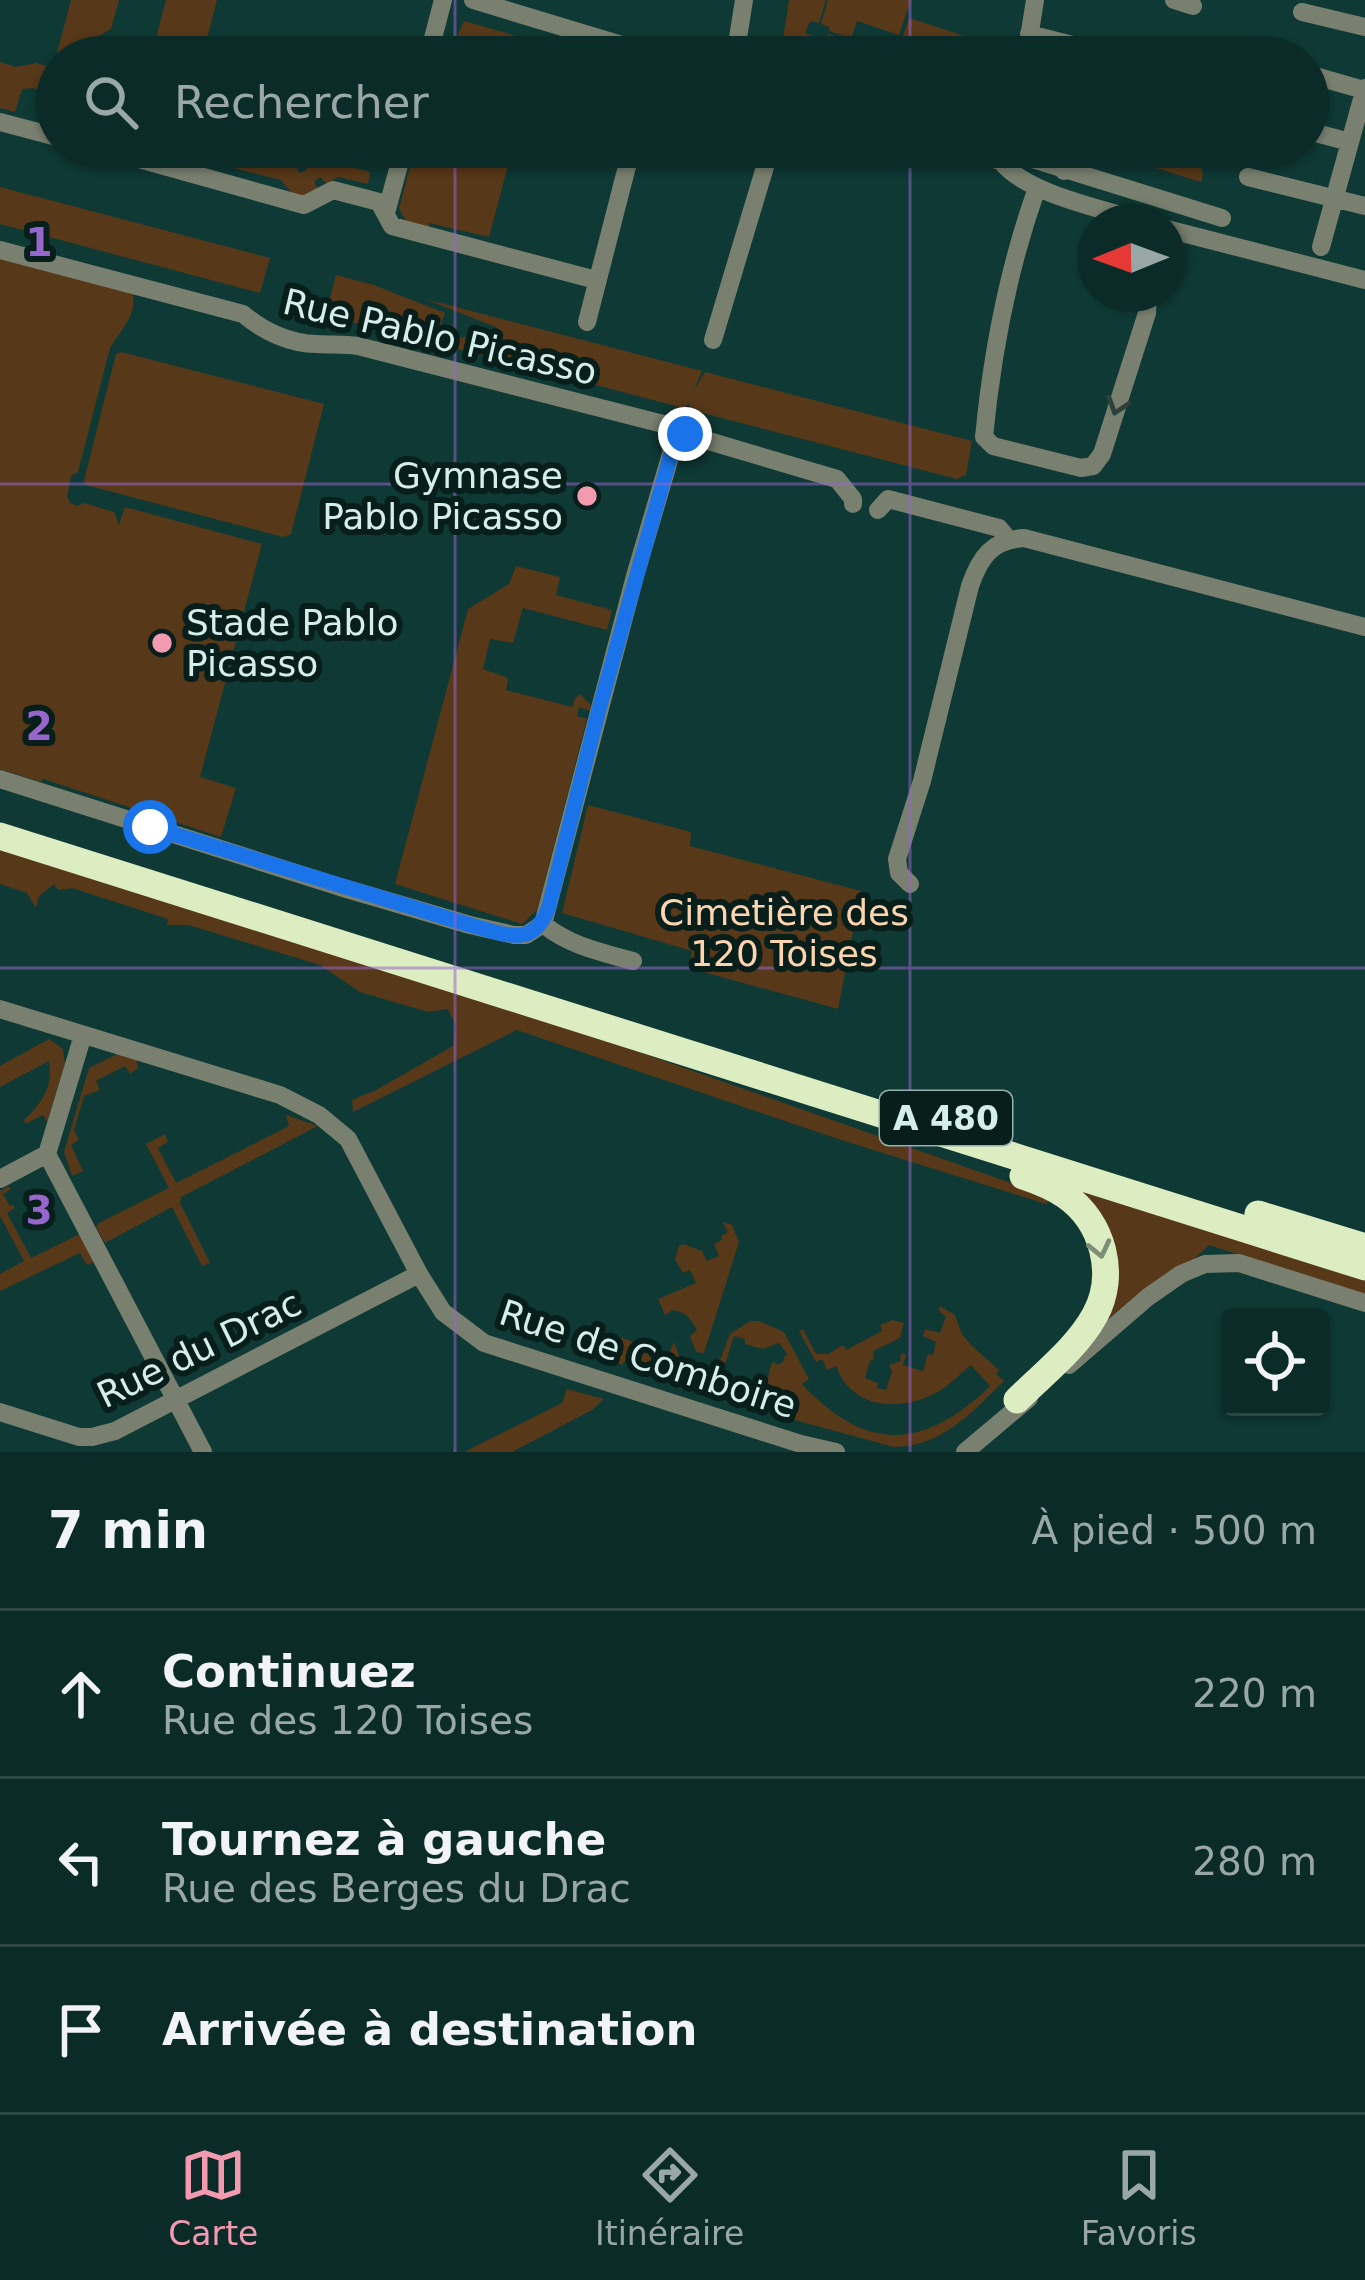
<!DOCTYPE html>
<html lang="fr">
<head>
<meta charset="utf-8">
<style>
	body { margin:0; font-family:"DejaVu Sans",sans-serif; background:#183733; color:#f1f3f6 }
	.controls { position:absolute; right:36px; bottom:36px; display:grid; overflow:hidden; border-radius:12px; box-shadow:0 3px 9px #0004 }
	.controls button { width:108px; height:108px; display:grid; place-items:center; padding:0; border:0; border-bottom:3px solid #2a4744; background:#0a2b27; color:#f1f3f6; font:60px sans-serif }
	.compass { position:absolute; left:1077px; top:204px; width:108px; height:108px; border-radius:50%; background:#0a2b27; box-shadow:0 3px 9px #0004; rotate:269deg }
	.stop { position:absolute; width:36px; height:36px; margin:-27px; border:9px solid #1a73e8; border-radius:50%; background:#fff }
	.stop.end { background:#1a73e8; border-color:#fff; box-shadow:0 3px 12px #0008 }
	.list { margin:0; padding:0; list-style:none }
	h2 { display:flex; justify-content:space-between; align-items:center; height:156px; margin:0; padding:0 48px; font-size:51px }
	h2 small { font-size:39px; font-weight:400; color:#99a7a7 }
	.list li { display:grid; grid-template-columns:78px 1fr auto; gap:36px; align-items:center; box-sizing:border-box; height:168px; padding:0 48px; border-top:3px solid #2a4744 }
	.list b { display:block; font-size:45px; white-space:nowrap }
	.list p { margin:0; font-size:39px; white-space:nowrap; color:#99a7a7 }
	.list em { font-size:39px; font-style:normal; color:#99a7a7 }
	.icon { flex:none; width:66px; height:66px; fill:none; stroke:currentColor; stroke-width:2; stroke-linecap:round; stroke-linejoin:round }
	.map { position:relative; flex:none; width:1365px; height:1452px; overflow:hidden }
	.search { position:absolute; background:#0a2b27; box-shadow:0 3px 9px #0004; left:36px; right:36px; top:36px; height:132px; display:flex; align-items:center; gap:30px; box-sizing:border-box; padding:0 42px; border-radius:66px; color:#99a7a7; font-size:45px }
	.sheet { height:660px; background:#0a2b27 }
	nav { display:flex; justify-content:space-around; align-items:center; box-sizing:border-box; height:168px; border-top:3px solid #2a4744; background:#0a2b27; font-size:33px; color:#99a7a7 }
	nav a { display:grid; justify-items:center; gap:6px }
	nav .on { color:#f29aaf }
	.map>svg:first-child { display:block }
</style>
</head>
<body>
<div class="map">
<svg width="1365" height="1452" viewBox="0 0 1365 1452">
	<rect width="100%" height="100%" fill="#0e3934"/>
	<!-- green -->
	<path fill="#573819" d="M71,0h48l-8,29 -27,15 -6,13h-21v37l-25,-6 -10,1 -7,23 -15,-4v-46l16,5 20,-4 17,5z
		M166,0h51l-13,50 -14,7h-39z
		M789,0h37l-7,23 -9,-2 -5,12 20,7 3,-6 17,5 -6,18h-59z
		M828,0h83l-12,35 -42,-14 -6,17 -22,-7v-4l-8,-3z
		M909,18l90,29 -1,10h-30l-65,-21z
		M464,21l123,35v1h-139z
		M150,147c26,0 128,0 145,17 2,2 2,6 4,9l6,-2 4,-7 43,3 18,5 -2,12 -30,-7 -11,7 -7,-7 -6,5 5,8 -20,12 -18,-22z
		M423,147h90l-24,90 -60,-14v7l-23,-9 -7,-12 11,-42 8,-3z
		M1078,147h58l12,3 7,-3h34c7,10 18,23 12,35l-103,-32 -6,17 -19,-6z
		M0,187l270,71 -10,35 -260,-69z
		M0,256l132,35c7,23 -11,38 -22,57l-32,124 -7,4 -4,21 3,6 8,3 6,-3 30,9 5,13 6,-18 137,37 -62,233 36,11 -15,49 -178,-58 -2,3 -41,-13z
		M336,275l38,10 71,28 -10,29 -110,-26z
		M425,299l277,72 -8,19 11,-18 267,69 -6,34 -9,4 -266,-69 -2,-6 -6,4 -174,-46 -7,-10 -6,7 -50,-13 -3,-3 3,-8 48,6 4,-13z
		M121,352l203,52 -33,130 -8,3 -197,-52 -2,-5 32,-126z
		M516,566l44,11 -4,18 56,15 -5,20 -84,-22 -10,35 -23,-4 -7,30 25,9 -2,12 66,17 3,-9 5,-4 11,11 -1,6 -11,-4 -2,9 10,3 -50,191 -15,14 -127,-40 73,-275 41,-25z
		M588,805l103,27 -1,14 171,45 -23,118 -149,-41 3,-17 -130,-38z
		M0,848l616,196 435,153 -5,7 -211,-66 -318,-108 -164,82 -1,-12 24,-10 77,-44 3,-20 -8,-17 -20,3 -68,-20 -40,-27 -132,-40h-21l1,-6 -96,-31 -14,2 -4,-6 -15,12 -3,12 -9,-15 -27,-9z
		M49,1039l14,10 2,15 -18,58 -4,-7 -17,9 -2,-4c18,-17 29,-32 25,-59l-49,26v-21z
		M122,1052l14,6 2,10 -8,6 -5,-8 -29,15 4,9 -16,6 -10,34 5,10 -8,5 12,26 -11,5 -8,-24 25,-84z
		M286,1115l32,11 -137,71 -1,6 30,60 -8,3 -30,-59 -67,36 -9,-16 3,-4 70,-35 -23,-44 19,-10 3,8 -10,6 18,35 113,-57z
		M9,1186l2,3 -8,5 7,12 3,-1 2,3 -8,5 24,45 49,-24 15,28 -8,3 -7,-12 -80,38v-17l24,-13 -24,-45v-25z
		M1068,1187l297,92v16l-156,-50 -18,17 -55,34 -34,28 7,-29z
		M723,1222l9,3 7,17 -35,111 -8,-1 -6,-16 7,-6c-6,-11 -11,-18 -24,-20l-8,5 -7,-16 38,-16 -6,-13 -7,3 -8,-14 4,-13 4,-2 19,7 5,10 12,-5 -5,-12 8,-4 -1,-4 7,-4z
		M940,1306l15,9 7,19 10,12 27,24 -3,4 8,7c-32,31 -62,66 -110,66l-96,-26 -84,-28v-4l9,-4 20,7 4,-9 13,4 2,-4h5l4,-19 3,-2 4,3 7,-5 -2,-3 5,-2 -9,-12 -16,6 -18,-5v-5l-11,-3 -13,41 -5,3 -1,-7 15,-39 20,-13h9l25,11 25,47 -7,5c63,68 121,67 188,2l-19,-21c-10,8 -19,18 -30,25 -36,22 -88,22 -105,-24l-9,4 -5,-11 -6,3 -17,-31 4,-2 13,25h12l15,-9 3,5 36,-19 -2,-6 13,-5 11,3 -4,15 -27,13 1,8 -4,2 -5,17 13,5 -1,5 9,2 6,-19 -3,-4 2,-3 10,-3 -1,-5 3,-3 3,2 -3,10 20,6 5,-17 5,1 3,-13 -13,-6 2,-7 15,4 6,-17 -7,-4z
		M600,1331l69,22 5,-11 6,16c-16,14 -27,12 -46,7l2,-5 -8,-3 -6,8 -40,-13 2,-5 10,3z
		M567,1389l37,10 -12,11 -80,42h-48l98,-49z"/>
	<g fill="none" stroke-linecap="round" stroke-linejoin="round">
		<!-- minor -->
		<path stroke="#79806f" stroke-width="18" d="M473,0l189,57
			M1174,0l19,6
			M1302,12l63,15
			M1029,34l91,23
			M428,57l15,-57
			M735,57l9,-57
			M1026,57l9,-57
			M1308,74l56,16
			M0,122l57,15
			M1308,131l42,11
			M96,147l208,58 29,-15 46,12 13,24 204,54
			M948,147l53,14
			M1032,147l-3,11 193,60
			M1001,161c22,32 106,49 144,61
			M1064,171l8,-24
			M1248,177l117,29
			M1037,188c-28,78 -45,166 -53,249l9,9 88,22 12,-2 9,-12 45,-141 1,-19
			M386,213l18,-66
			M1167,229l198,51
			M1321,247l44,-159
			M0,250l243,64c20,17 47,30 74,30 15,1 26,0 41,2l305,78 22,10 152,45 16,20v5
			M587,322l45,-175
			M713,340l58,-193
			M878,510l10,-11 111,29 9,11
			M0,779l340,108 130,38 44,10h12l17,-11
			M910,884l-11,-11 -2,-14 25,-78 48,-195c10,-29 22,-46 54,-48l341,89
			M543,924l92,-348 38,-129 12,-13
			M543,924c27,22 57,28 90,37
			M0,1009l280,86 39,20 29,24 71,135 24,38 41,31 317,101 35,8
			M47,1154l156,298
			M0,1179l47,-25 36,-119
			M1069,1365l79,-68 33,-23 24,-10 34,-1 126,40
			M0,1412l79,25h13l23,-6 304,-157
			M965,1452l64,-54"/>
		<!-- highway -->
		<path stroke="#ddedc2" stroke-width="27" d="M0,836l1365,431
			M1258,1214l107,33
			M1017,1400c26,-26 60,-52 78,-85 22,-40 8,-93 -29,-119 -13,-9 -28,-15 -43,-20"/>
	</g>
	<!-- one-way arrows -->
	<defs><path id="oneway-chevron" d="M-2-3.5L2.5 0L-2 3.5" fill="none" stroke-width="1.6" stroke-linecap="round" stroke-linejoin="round" transform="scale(3)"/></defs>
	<use stroke="#2f4038" href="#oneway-chevron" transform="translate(1117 406) rotate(108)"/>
	<use stroke="#7d9077" href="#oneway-chevron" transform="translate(1100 1249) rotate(77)"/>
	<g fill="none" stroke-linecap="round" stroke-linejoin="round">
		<!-- route -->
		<path stroke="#1a73e8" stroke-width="15" d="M150,827l320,98c35,9 64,25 79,-19l49,-193 75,-266 12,-13"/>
	</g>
	<!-- grid -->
	<path fill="none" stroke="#9666cc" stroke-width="3" stroke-opacity="0.55" d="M455,0v57M910,0v57M455,147v1305M910,147v1305M0,484h1365M0,968h1365"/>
	<!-- markers -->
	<g fill="#f29aaf" stroke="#071e1b" stroke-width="4.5">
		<circle cx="587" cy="496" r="12"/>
		<circle cx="162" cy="643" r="12"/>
	</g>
	<g text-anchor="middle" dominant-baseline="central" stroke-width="12" stroke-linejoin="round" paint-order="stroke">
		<!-- shield labels -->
		<rect fill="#071e1b" stroke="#96b0ad" stroke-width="3" x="880" y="1091" width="132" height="54" rx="9"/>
		<g font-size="33" font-weight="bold" fill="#d4efeb">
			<text x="946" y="1118">A 480</text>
		</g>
		<!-- street labels -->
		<g font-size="36" fill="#d4efeb" stroke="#071e1b">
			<text transform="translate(440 337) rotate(13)">Rue Pablo Picasso</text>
			<text transform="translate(199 1349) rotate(-26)">Rue du Drac</text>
			<text transform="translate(648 1359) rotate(18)">Rue de Comboire</text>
		</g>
		<!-- poi labels -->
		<g font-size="36" fill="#d4efeb" stroke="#071e1b" text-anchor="end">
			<text x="563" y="475">Gymnase<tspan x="563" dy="41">Pablo Picasso</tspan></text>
			<text x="186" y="622" text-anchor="start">Stade Pablo<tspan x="186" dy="41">Picasso</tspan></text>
		</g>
		<!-- park labels -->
		<g font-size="36" fill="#fcd4ae" stroke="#071e1b">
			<text x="784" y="912">Cimetière des<tspan x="784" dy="41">120 Toises</tspan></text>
		</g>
	</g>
	<g font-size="39" text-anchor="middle" font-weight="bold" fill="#9666cc" stroke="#071e1b" stroke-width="12" stroke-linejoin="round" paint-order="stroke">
		<text x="39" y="256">1</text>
		<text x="39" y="740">2</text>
		<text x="39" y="1224">3</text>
	</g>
</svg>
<div class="controls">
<button><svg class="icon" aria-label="locate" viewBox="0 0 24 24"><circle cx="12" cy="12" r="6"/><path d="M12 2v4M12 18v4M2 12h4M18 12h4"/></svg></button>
</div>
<svg class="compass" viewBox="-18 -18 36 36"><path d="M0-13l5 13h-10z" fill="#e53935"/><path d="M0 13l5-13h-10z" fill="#99a7a7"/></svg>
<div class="stop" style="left:150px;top:827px"></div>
<div class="stop end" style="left:685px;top:434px"></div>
<div class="search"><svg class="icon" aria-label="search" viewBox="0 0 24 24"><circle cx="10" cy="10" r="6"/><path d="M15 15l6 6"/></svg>Rechercher</div>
</div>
<section class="sheet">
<h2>7 min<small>À pied · 500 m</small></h2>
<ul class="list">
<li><svg class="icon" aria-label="ahead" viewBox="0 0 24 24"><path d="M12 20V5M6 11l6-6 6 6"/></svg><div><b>Continuez</b><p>Rue des 120 Toises</p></div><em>220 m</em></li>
<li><svg class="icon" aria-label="left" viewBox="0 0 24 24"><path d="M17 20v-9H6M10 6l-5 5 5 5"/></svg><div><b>Tournez à gauche</b><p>Rue des Berges du Drac</p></div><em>280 m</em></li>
<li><svg class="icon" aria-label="arrive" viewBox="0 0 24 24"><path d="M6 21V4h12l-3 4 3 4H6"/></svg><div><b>Arrivée à destination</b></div></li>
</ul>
</section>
<nav>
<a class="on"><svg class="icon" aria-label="map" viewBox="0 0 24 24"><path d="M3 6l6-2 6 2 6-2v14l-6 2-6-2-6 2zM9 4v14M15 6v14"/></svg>Carte</a>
<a><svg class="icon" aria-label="directions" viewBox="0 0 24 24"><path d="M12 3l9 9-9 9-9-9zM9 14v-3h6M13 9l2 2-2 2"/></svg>Itinéraire</a>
<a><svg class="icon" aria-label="saved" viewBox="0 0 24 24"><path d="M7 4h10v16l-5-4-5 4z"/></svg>Favoris</a>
</nav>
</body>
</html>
